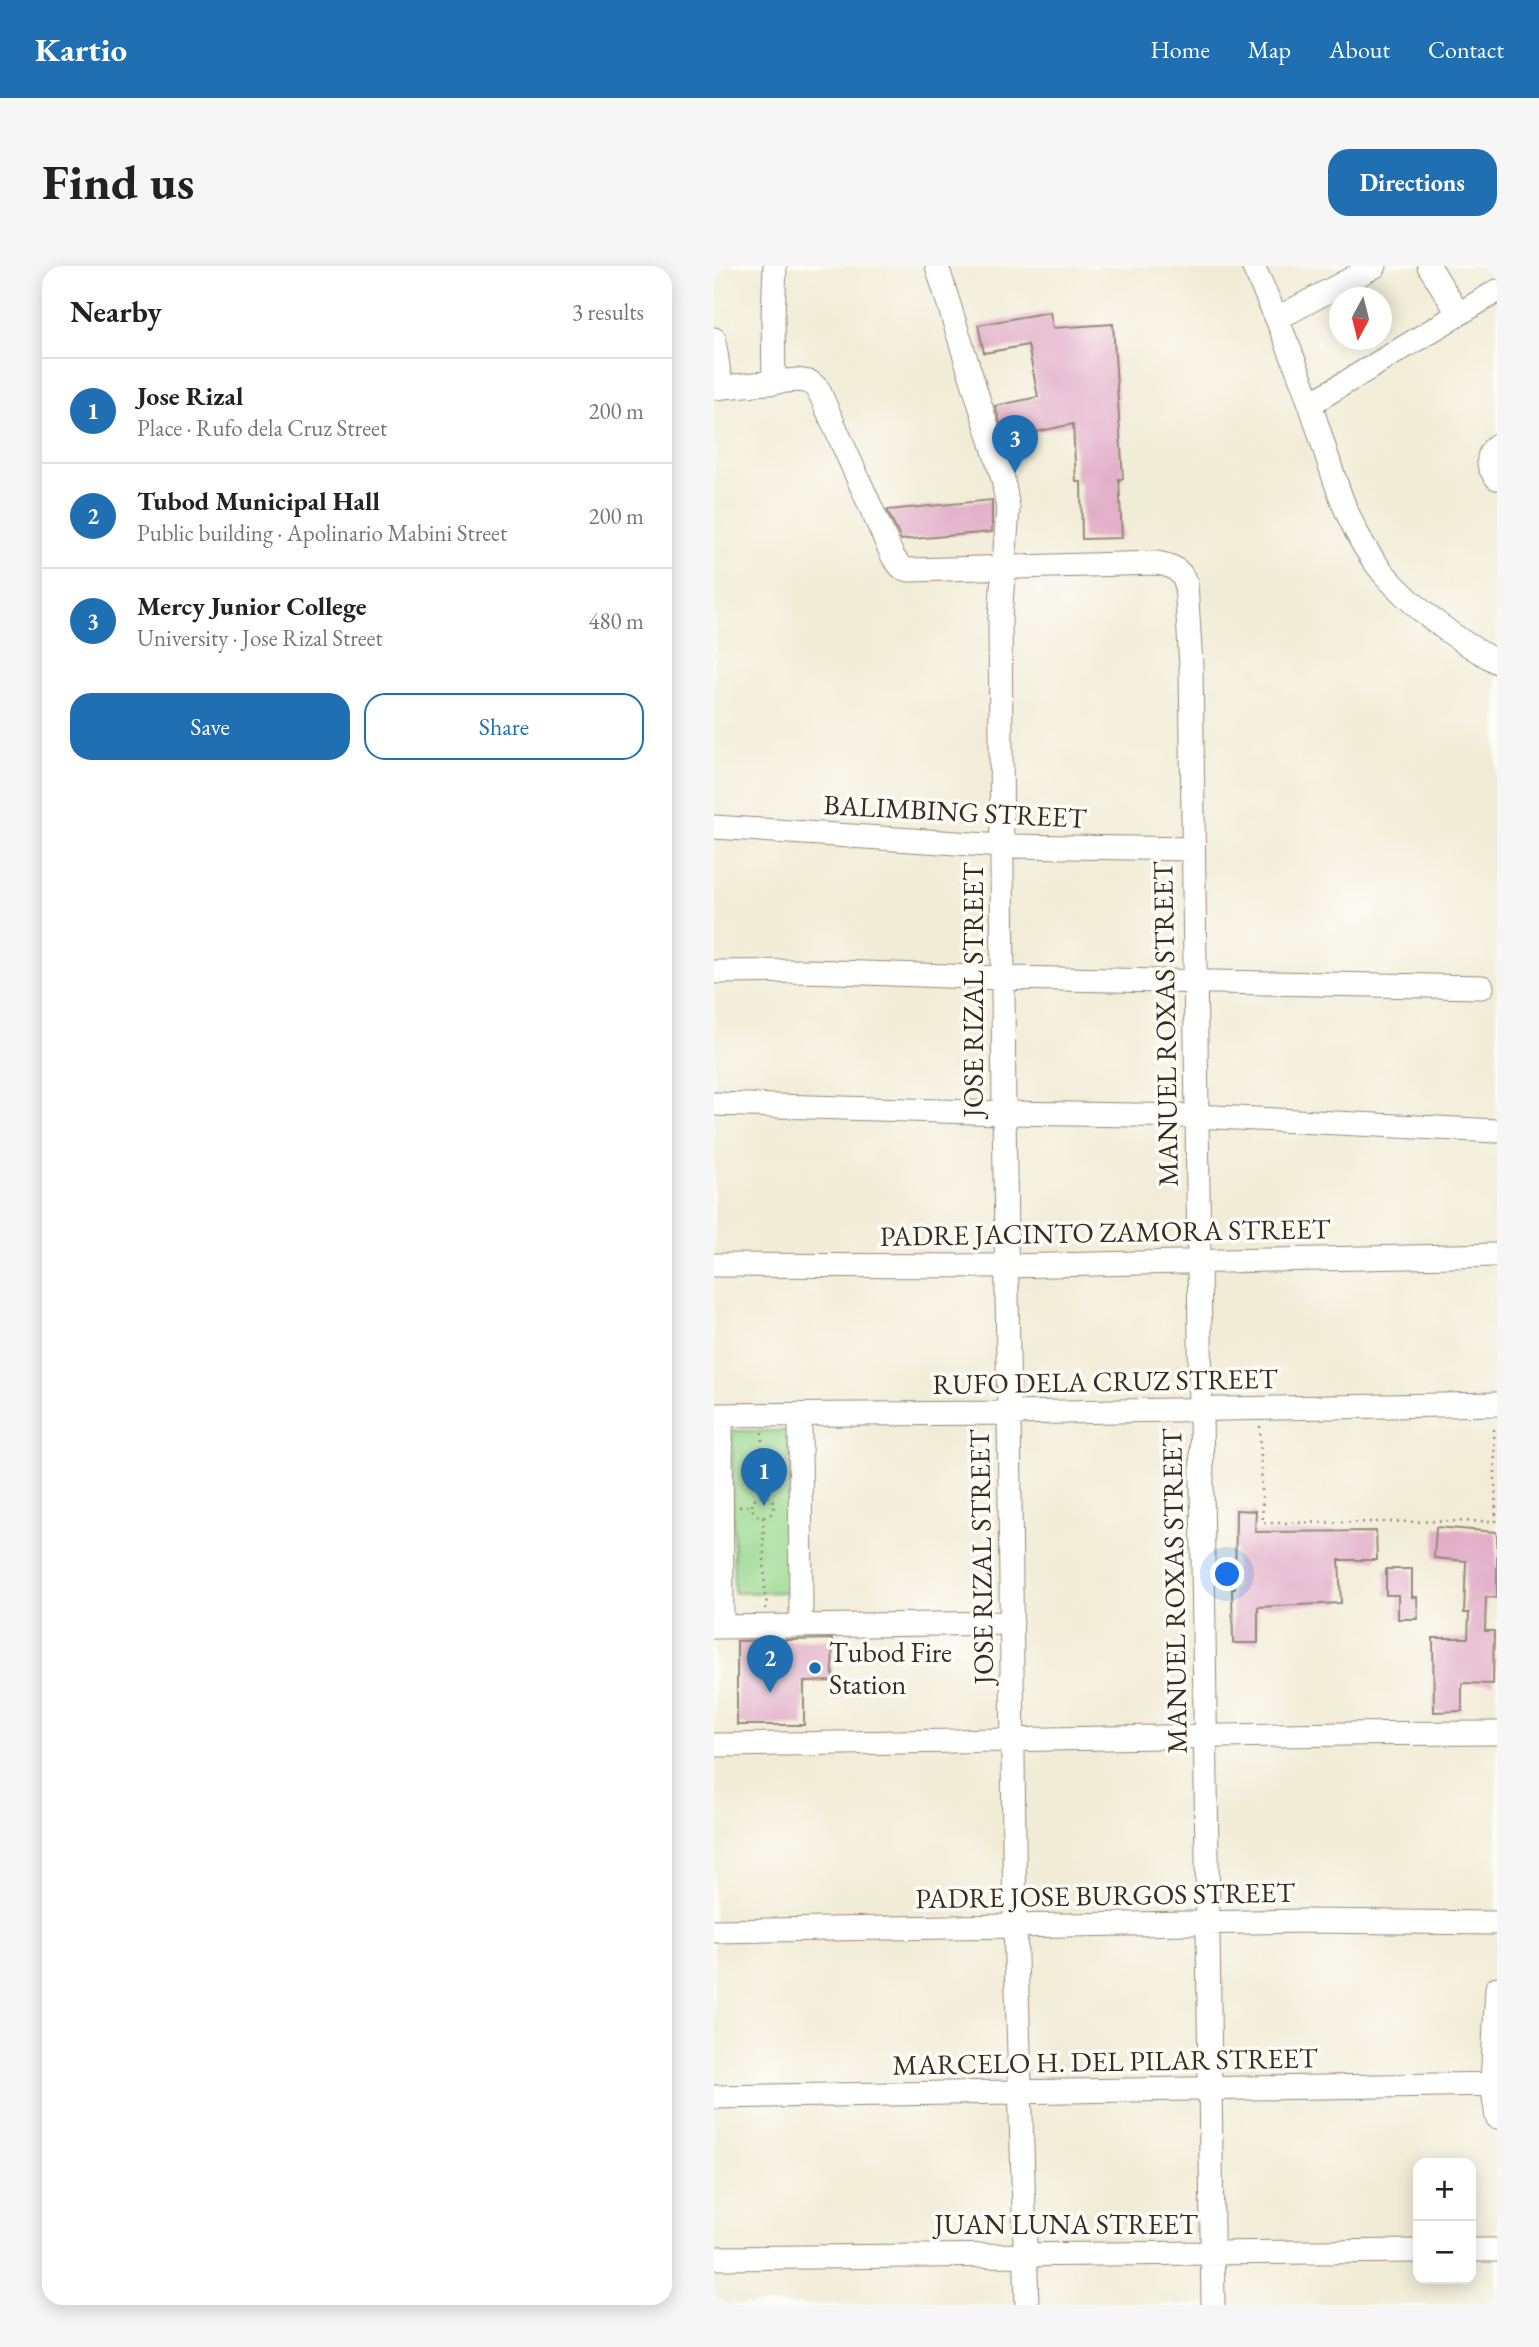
<!DOCTYPE html>
<html lang="en">
<head>
<meta charset="utf-8">
<style>
	body { margin:0; font-family:"EB Garamond",serif; background:#f6f6f6; color:#222 }
	.controls { position:absolute; right:21px; bottom:21px; display:grid; overflow:hidden; border-radius:14px; box-shadow:0 4px 18px #0003 }
	.controls button { width:63px; height:63px; display:grid; place-items:center; padding:0; border:0; border-bottom:2px solid #e0e0e0; background:#fff; color:#222; font:35px sans-serif }
	.compass { position:absolute; left:615px; top:21px; width:63px; height:63px; border-radius:50%; background:#fff; box-shadow:0 4px 18px #0003; rotate:187deg }
	.you { position:absolute; left:514px; top:1309px; width:24px; height:24px; margin:-18px; border:5px solid #fff; border-radius:50%; background:#1a73e8; box-shadow:0 0 0 10px #1a73e833 }
	.badge { display:grid; place-items:center; width:46px; height:46px; border-radius:50%; background:#1f6fb2; color:#fff; font-size:23px; font-weight:700 }
	.pin { position:absolute; translate:-50% -58px; filter:drop-shadow(0 2px 4px #0008) }
	.pin::after { content:''; position:absolute; top:37px; width:24px; height:21px; background:inherit; clip-path:polygon(0 0,100% 0,50% 100%) }
	.list { margin:0; padding:0; list-style:none }
	h2 { display:flex; justify-content:space-between; align-items:center; height:91px; margin:0; padding:0 28px; font-size:30px }
	h2 small { font-size:23px; font-weight:400; color:#767676 }
	.list li { display:grid; grid-template-columns:46px 1fr auto; gap:21px; align-items:center; box-sizing:border-box; height:105px; padding:0 28px; border-top:2px solid #e0e0e0 }
	.list b { display:block; font-size:26px; white-space:nowrap }
	.list p { margin:0; font-size:23px; white-space:nowrap; color:#767676 }
	.list em { font-size:23px; font-style:normal; color:#767676 }
	.actions { display:flex; gap:14px; padding:21px 28px }
	.actions a { flex:1; padding:16px 0; border:2px solid #1f6fb2; border-radius:21px; text-align:center; font-size:24px; color:#1f6fb2 }
	.actions .main { background:#1f6fb2; color:#fff }
	.map { position:relative; flex:none; width:783px; height:2039px; overflow:hidden; border-radius:21px }
	header { display:flex; align-items:center; gap:42px; box-sizing:border-box; height:98px; padding:0 35px; background:#1f6fb2; color:#fff }
	header strong { font-size:33px }
	nav { display:flex; gap:38px; margin-inline-start:auto; font-size:24px }
	.intro { display:flex; align-items:center; justify-content:space-between; box-sizing:border-box; height:168px; padding:0 42px }
	h1 { margin:0; font-size:49px }
	.button { padding:18px 32px; border-radius:21px; background:#1f6fb2; color:#fff; font-size:24px; font-weight:700 }
	main { display:flex; gap:42px; padding:0 42px }
	aside { flex:1; background:#fff; border-radius:21px; box-shadow:0 4px 18px #0003 }
	.map>svg:first-child { display:block }
</style>
</head>
<body>
<header>
<strong>Kartio</strong>
<nav><a>Home</a><a>Map</a><a>About</a><a>Contact</a></nav>
</header>
<div class="intro"><h1>Find us</h1><a class="button">Directions</a></div>
<main>
<aside>
<h2>Nearby<small>3 results</small></h2>
<ul class="list">
<li><span class="badge">1</span><div><b>Jose Rizal</b><p>Place · Rufo dela Cruz Street</p></div><em>200 m</em></li>
<li><span class="badge">2</span><div><b>Tubod Municipal Hall</b><p>Public building · Apolinario Mabini Street</p></div><em>200 m</em></li>
<li><span class="badge">3</span><div><b>Mercy Junior College</b><p>University · Jose Rizal Street</p></div><em>480 m</em></li>
</ul>
<div class="actions"><a class="main">Save</a><a>Share</a></div>
</aside>
<div class="map">
<svg width="783" height="2039" viewBox="0 0 783 2039">
	<rect width="100%" height="100%" fill="#fdfcf7"/>
	<filter id="ink" filterUnits="userSpaceOnUse"><feTurbulence type="fractalNoise" baseFrequency=".0143" numOctaves="2"/><feDisplacementMap in="SourceGraphic" scale="14" xChannelSelector="R" yChannelSelector="G"/><feConvolveMatrix kernelMatrix="1 2 1 2 8 2 1 2 1" color-interpolation-filters="sRGB"/></filter>
	<filter id="wash" filterUnits="userSpaceOnUse"><feTurbulence type="fractalNoise" baseFrequency=".00686" numOctaves="4" result="noise"/><feDisplacementMap in="SourceGraphic" scale="28" xChannelSelector="R" yChannelSelector="G"/><feGaussianBlur stdDeviation="1.57" result="paint"/><feColorMatrix in="noise" values="0 0 0 0 0 0 0 0 0 0 0 0 0 0 0 0 0 1.4 0 .05"/><feComposite in="paint" operator="in"/></filter>
	<g filter="url(#wash)">
		<rect width="100%" height="100%" fill="#f1ecd6"/>
		<!-- green -->
		<path fill="#99d88e" stroke="#6a8156" stroke-width="2" d="M18,1165h56l2,161 -56,1z"/>
		<g id="blocks">
			<!-- building -->
			<path fill="#e2adc8" d="M336,46l3,16 60,-4 10,155h-4l3,59 -40,1 -1,-57h-5l-3,-58 -68,15 -10,-33 43,-9 -10,-52 -44,8 -6,-28z
				M278,234v32l-91,8 -14,-30z
				M522,1244l20,1 -1,21 121,-1 1,29h-38l2,43 -83,4v36h-25l-1,-54h3z
				M722,1261l60,5 1,6v60l-11,-1 -1,34h9l-1,53 -31,-1v28l-28,1 -1,-74h35l1,-25h-5l2,-52 -32,-3z
				M672,1303h26v28h5l1,22h-20v-24h-12z
				M118,1373l1,42 -29,1v43h-67v-84z"/>
		</g>
	</g>
	<g filter="url(#ink)">
		<use href="#blocks" fill-opacity="0" stroke="#968b7a" stroke-width="2"/>
		<g fill="none" stroke-linecap="round" stroke-linejoin="round">
			<!-- minor casing -->
			<g stroke="#968b7a" stroke-width="25">
				<path id="minor" d="M223,0l66,213 5,30 -8,109 4,495 5,300 6,514 12,378
					M539,0c21,45 41,91 57,138 20,57 33,122 74,170 32,36 71,65 113,88
					M715,0l29,47
					M564,52l97,-52
					M0,73l7,48
					M60,117l-1,-66 2,-51
					M0,122l83,-8 13,2 8,7 75,168 9,11 8,2 247,-7c15,3 22,5 29,20l5,83 22,1639
					M596,138l187,-113
					M783,179c-12,10 -10,22 0,33
					M0,561l288,19 190,3
					M0,706l95,-1 193,7 480,9
					M0,838l290,9 192,3 301,15
					M0,999l293,1 490,-11
					M0,1149l295,-2 488,-9
					M7,1149l1,212
					M86,1149l1,211
					M0,1361l298,-4
					M0,1479c261,-3 522,-12 783,-12
					M0,1665l591,-10 192,2
					M783,1722l-5,96 5,33
					M0,1831l783,-13
					M757,1984h26
					M0,1992l704,-7"/>
			</g>
			<!-- path -->
			<path stroke="#968b7a" stroke-width="2.5" stroke-dasharray="2 5" stroke-linecap="butt" d="M546,1160l3,97 233,-2 -2,-96
				M48,1166l1,64
				M38 1240a11 11 0 1 1 22 0a11 11 0 1 1-22 0Z
				M25,1241l14,-1
				M49,1251l2,78 2,4 -2,10"/>
			<!-- minor -->
			<use href="#minor" stroke="#fff" stroke-width="23"/>
		</g>
	</g>
	<!-- markers -->
	<circle fill="#1f6fb2" stroke="#fdfcf7" stroke-width="2.5" cx="101" cy="1402" r="7"/>
	<g text-anchor="middle" dominant-baseline="central" stroke-width="7" stroke-linejoin="round" paint-order="stroke">
		<!-- street labels -->
		<g font-size="28" fill="#3b2a1e" stroke="#fdfcf7">
			<text transform="translate(241 545) rotate(3)">BALIMBING STREET</text>
			<text transform="translate(259 724) rotate(-90)">JOSE RIZAL STREET</text>
			<text transform="translate(451 758) rotate(-91)">MANUEL ROXAS STREET</text>
			<text transform="translate(391 966) rotate(-1)">PADRE JACINTO ZAMORA STREET</text>
			<text transform="translate(391 1115) rotate(-1)">RUFO DELA CRUZ STREET</text>
			<text transform="translate(267 1291) rotate(-91)">JOSE RIZAL STREET</text>
			<text transform="translate(460 1325) rotate(-91)">MANUEL ROXAS STREET</text>
			<text transform="translate(391 1629) rotate(-1)">PADRE JOSE BURGOS STREET</text>
			<text transform="translate(391 1795) rotate(-1)">MARCELO H. DEL PILAR STREET</text>
			<text x="352" y="1958">JUAN LUNA STREET</text>
		</g>
		<!-- poi labels -->
		<g font-size="28" fill="#3b2a1e" stroke="#fdfcf7" text-anchor="start">
			<text x="115" y="1386">Tubod Fire<tspan x="115" dy="32">Station</tspan></text>
		</g>
	</g>
</svg>
<div class="controls">
<button>+</button>
<button>−</button>
</div>
<svg class="compass" viewBox="-18 -18 36 36"><path d="M0-13l5 13h-10z" fill="#e53935"/><path d="M0 13l5-13h-10z" fill="#767676"/></svg>
<div class="you"></div>
<div class="pin badge" style="left:50px;top:1240px">1</div>
<div class="pin badge" style="left:56px;top:1427px">2</div>
<div class="pin badge" style="left:301px;top:207px">3</div>
</div>
</main>
</body>
</html>
